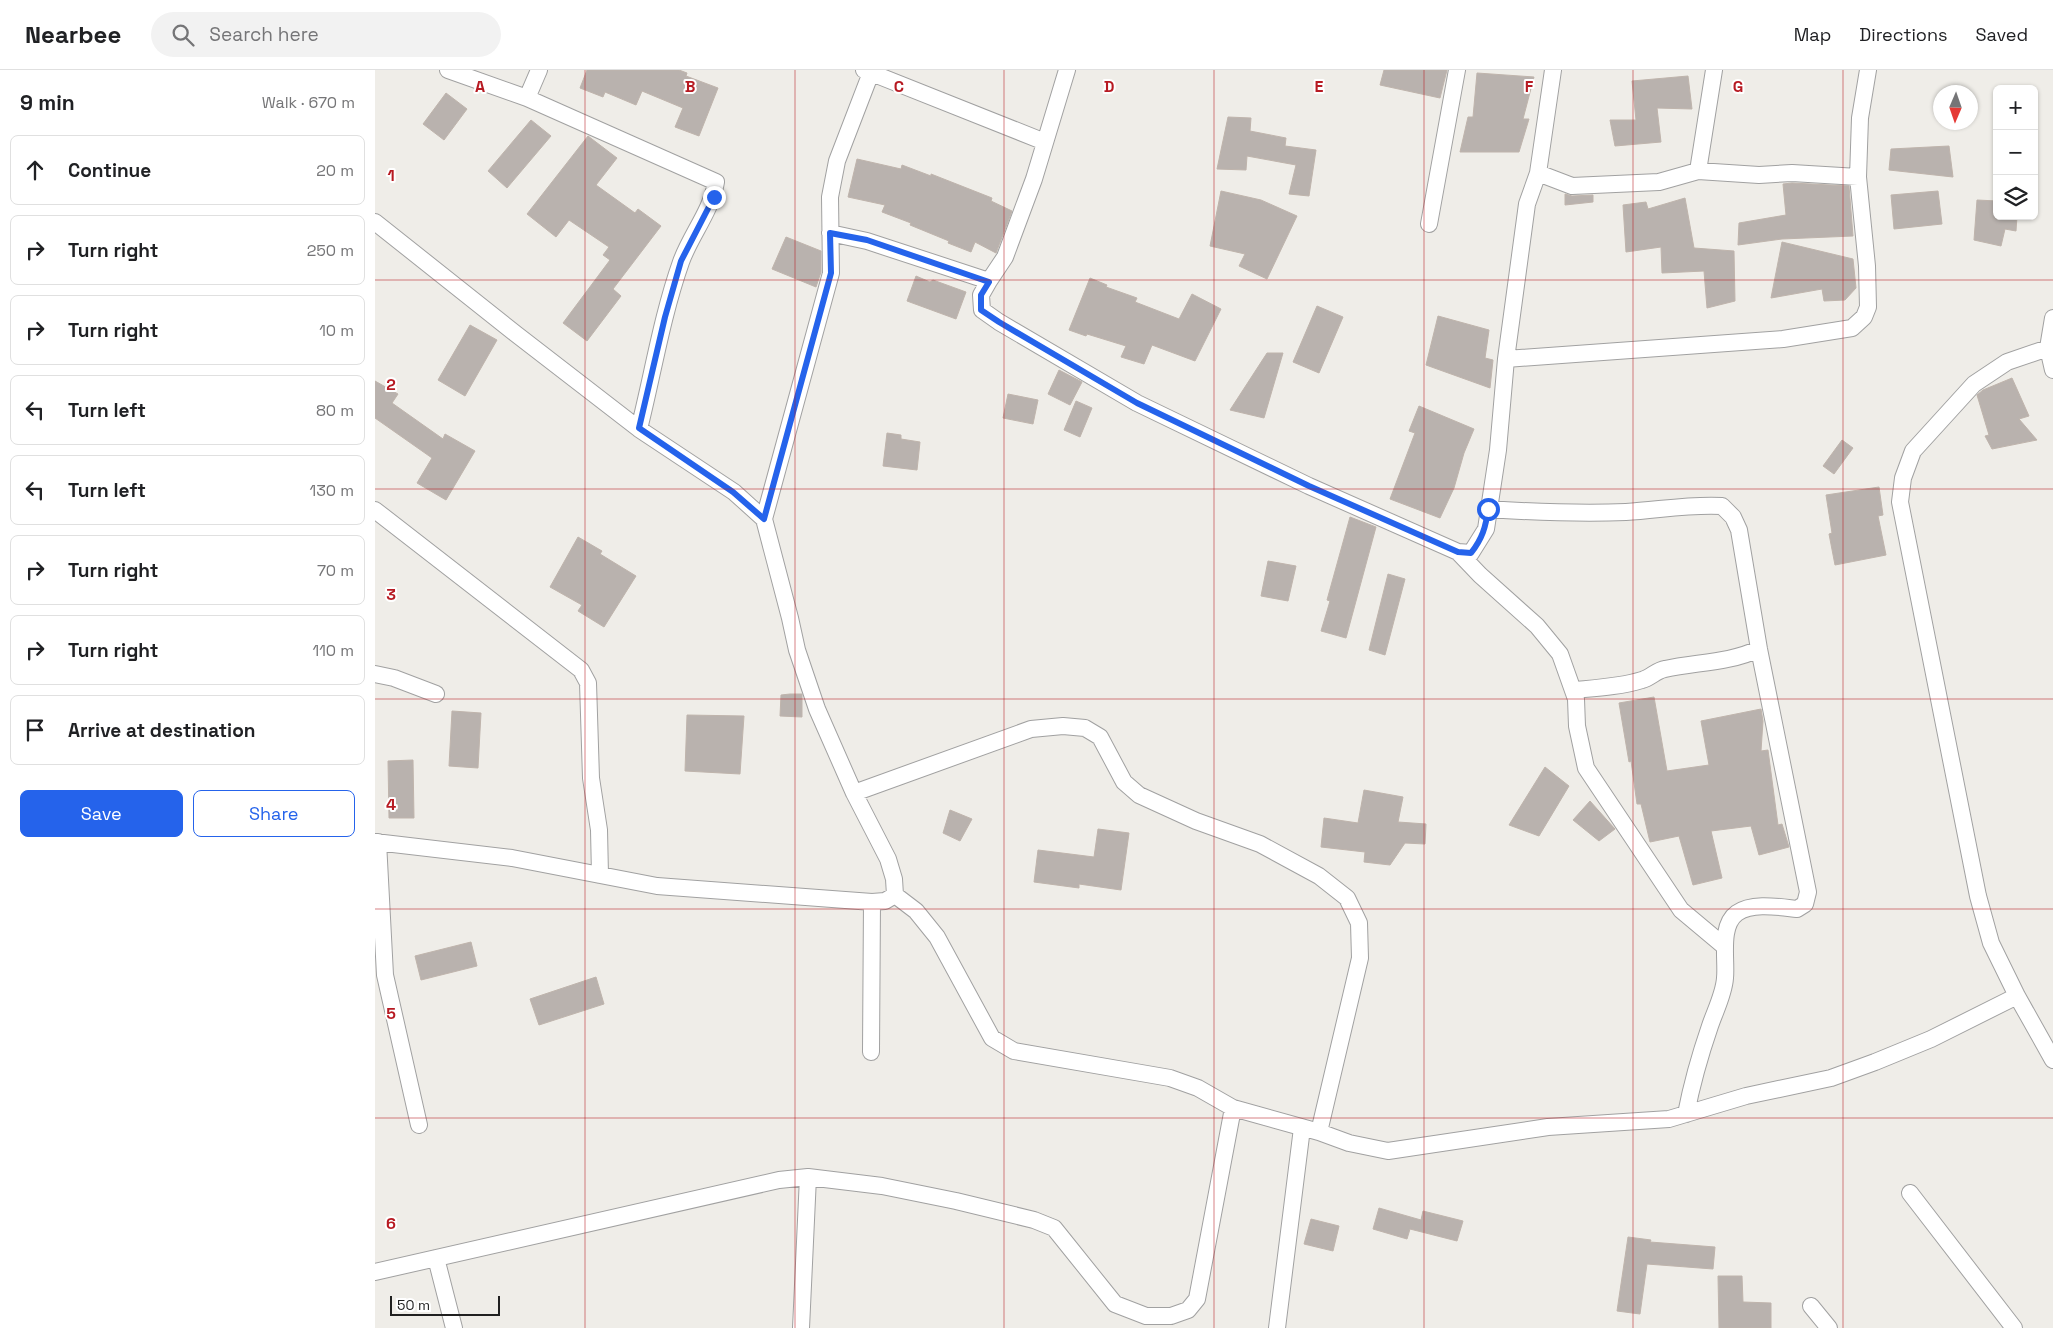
<!DOCTYPE html>
<html lang="en">
<head>
<meta charset="utf-8">
<style>
	body { margin:0; font-family:"Space Grotesk",sans-serif; background:#f2f2f2; color:#202124 }
	.controls { position:absolute; right:15px; top:15px; display:grid; overflow:hidden; border-radius:8px; box-shadow:0 1px 4px #0004 }
	.controls button { width:45px; height:45px; display:grid; place-items:center; padding:0; border:0; border-bottom:1px solid #e0e0e0; background:#fff; color:#202124; font:25px sans-serif }
	.compass { position:absolute; left:1558px; top:15px; width:45px; height:45px; border-radius:50%; background:#fff; box-shadow:0 1px 4px #0004; rotate:182deg }
	.scale { position:absolute; left:15px; bottom:12px; width:110px; box-sizing:border-box; padding-left:5px; border:2px solid #202020; border-top:0; font-size:14px; line-height:18px; white-space:nowrap; color:#202020; -webkit-text-stroke:4px #fff; paint-order:stroke }
	.stop { position:absolute; width:15px; height:15px; margin:-11px; border:4px solid #2563eb; border-radius:50%; background:#fff }
	.stop.end { background:#2563eb; border-color:#fff; box-shadow:0 1px 5px #0008 }
	.list { margin:0; padding:0; list-style:none }
	h2 { display:flex; justify-content:space-between; align-items:center; height:65px; margin:0; padding:0 20px; font-size:21px }
	h2 small { font-size:16px; font-weight:400; color:#757577 }
	.list li { display:grid; grid-template-columns:32px 1fr auto; gap:15px; align-items:center; box-sizing:border-box; height:70px; margin:0 10px 10px; padding:0 10px; border:1px solid #e0e0e0; border-radius:8px }
	.list b { display:block; font-size:19px; white-space:nowrap }
	.list em { font-size:16px; font-style:normal; color:#757577 }
	.actions { display:flex; gap:10px; padding:15px 20px }
	.actions a { flex:1; padding:11px 0; border:1px solid #2563eb; border-radius:8px; text-align:center; font-size:18px; color:#2563eb }
	.actions .main { background:#2563eb; color:#fff }
	.icon { flex:none; width:28px; height:28px; fill:none; stroke:currentColor; stroke-width:2; stroke-linecap:round; stroke-linejoin:round }
	.map { position:relative; flex:none; width:1678px; height:1258px; overflow:hidden }
	header { display:flex; align-items:center; gap:30px; box-sizing:border-box; height:70px; padding:0 25px; background:#fff; border-bottom:1px solid #e0e0e0 }
	header strong { font-size:24px }
	nav { display:flex; gap:28px; margin-inline-start:auto; font-size:18px }
	.search { width:350px; height:45px; background:#f2f2f2; display:flex; align-items:center; gap:12px; box-sizing:border-box; padding:0 18px; border-radius:28px; color:#757577; font-size:19px }
	main { display:flex }
	aside { flex:1; background:#fff }
	.map>svg:first-child { display:block }
</style>
</head>
<body>
<header>
<strong>Nearbee</strong>
<div class="search"><svg class="icon" aria-label="search" viewBox="0 0 24 24"><circle cx="10" cy="10" r="6"/><path d="M15 15l6 6"/></svg>Search here</div>
<nav><a>Map</a><a>Directions</a><a>Saved</a></nav>
</header>
<main>
<aside>
<h2>9 min<small>Walk · 670 m</small></h2>
<ul class="list">
<li><svg class="icon" aria-label="ahead" viewBox="0 0 24 24"><path d="M12 20V5M6 11l6-6 6 6"/></svg><div><b>Continue</b></div><em>20 m</em></li>
<li><svg class="icon" aria-label="right" viewBox="0 0 24 24"><path d="M7 20v-9h11M14 6l5 5-5 5"/></svg><div><b>Turn right</b></div><em>250 m</em></li>
<li><svg class="icon" aria-label="right" viewBox="0 0 24 24"><path d="M7 20v-9h11M14 6l5 5-5 5"/></svg><div><b>Turn right</b></div><em>10 m</em></li>
<li><svg class="icon" aria-label="left" viewBox="0 0 24 24"><path d="M17 20v-9H6M10 6l-5 5 5 5"/></svg><div><b>Turn left</b></div><em>80 m</em></li>
<li><svg class="icon" aria-label="left" viewBox="0 0 24 24"><path d="M17 20v-9H6M10 6l-5 5 5 5"/></svg><div><b>Turn left</b></div><em>130 m</em></li>
<li><svg class="icon" aria-label="right" viewBox="0 0 24 24"><path d="M7 20v-9h11M14 6l5 5-5 5"/></svg><div><b>Turn right</b></div><em>70 m</em></li>
<li><svg class="icon" aria-label="right" viewBox="0 0 24 24"><path d="M7 20v-9h11M14 6l5 5-5 5"/></svg><div><b>Turn right</b></div><em>110 m</em></li>
<li><svg class="icon" aria-label="arrive" viewBox="0 0 24 24"><path d="M6 21V4h12l-3 4 3 4H6"/></svg><div><b>Arrive at destination</b></div></li>
</ul>
<div class="actions"><a class="main">Save</a><a>Share</a></div>
</aside>
<div class="map">
<svg width="1678" height="1258" viewBox="0 0 1678 1258">
	<rect width="100%" height="100%" fill="#efede8"/>
	<!-- building -->
	<path fill="#b9b2ae" stroke="#bfb4ac" d="M212,0h92l8,3 -1,3 32,12 -19,48 -24,-9 8,-19 -41,-17 -6,14 -31,-13 -2,5 -23,-9z
		M1009,0h63l-7,28 -60,-13z
		M1102,3l57,4 -11,42h6l-10,33h-59l8,-35h5z
		M1313,6l4,33 -35,-1 4,34 -46,4 -5,-26h26l-4,-39z
		M71,23l21,16 -23,31 -21,-16z
		M853,47l23,1 -1,13 36,7 -1,8 31,4 -7,46 -20,-2 7,-29 -49,-9 -1,14 -29,-1z
		M156,50l20,16 -44,52 -19,-17z
		M213,66l29,22 -21,27 39,28 3,-4 23,17 -48,63 8,7 -34,45 -24,-18 47,-63 -7,-5 6,-8 -40,-27 -13,17 -29,-23z
		M1574,76l4,31 -64,-7 2,-21z
		M482,89l44,10 1,-4 29,11v-2l61,24 -1,3 21,10 -16,42 -21,-11 -4,10 -23,-9 1,-2 -39,-16 1,-2 -29,-11 3,-7 -37,-8z
		M1417,113l57,3 4,50 -71,3 -44,6 1,-22 47,-8 -3,-31z
		M846,121l40,9 36,16 -30,63 -28,-13 6,-12 -35,-8z
		M1563,121l4,33 -48,5 -3,-34z
		M1190,124l7,2 21,-1v7l-28,3z
		M1310,128l9,50 40,3 1,50 -28,7 -3,-37 -42,2 -1,-26 -35,5 -3,-47 23,-3 2,7z
		M1602,130l20,1v15h20l-1,15 -11,-2 -4,17 -27,-6z
		M411,167l35,14v21l-5,15 -44,-18z
		M1407,172l71,17 3,29 -11,12 -21,1 -2,-12 -51,9z
		M541,206l14,6 3,-2 33,12 -10,27 -49,-18z
		M715,208l17,7 -1,2 31,11 -2,4 44,17 13,-25 29,15 -26,52 -43,-16 -8,19 -23,-7 5,-11 -39,-12 -1,2 -17,-6z
		M942,236l26,11 -24,56 -26,-11z
		M1063,246l51,14 -4,28 8,2 -3,28 -64,-23z
		M95,255l27,15 -32,56 -27,-16z
		M892,283h16l-19,65 -34,-8z
		M684,300l23,12 -12,23 -22,-11z
		M1637,308l17,38 -10,3 18,21 -45,9 -7,-13 4,-1 -12,-40 6,-5z
		M0,311l23,13 -6,9 51,36 2,-5 30,17 -29,49 -29,-17 15,-25 -57,-40z
		M633,324l30,6 -5,24 -30,-6z
		M701,331l16,7 -12,29 -16,-7z
		M1044,336l55,23 -10,24 -10,35 -14,30 -50,-19 25,-66 -6,-2z
		M512,363l14,2v4l19,3 -3,28 -34,-4z
		M1467,370l11,8 -19,26 -11,-8z
		M1504,417l4,28 -5,1 8,39 -51,10 -6,-31 3,-1 -6,-38z
		M975,447l26,10 -30,111 -25,-7 9,-30 -3,-1z
		M203,467l24,14 -2,3 36,22 -32,51 -26,-16 4,-6 -32,-18z
		M893,491l28,5 -8,35 -27,-5z
		M1013,504l17,5 -20,76 -16,-5z
		M415,624h12v23l-22,-1 1,-21z
		M1279,627l13,74 42,-6 -8,-44 60,-12 2,12 -2,30 7,-1 10,75 4,-1 7,23 -30,8 -8,-29 -40,5 11,47 -29,7 -14,-49 -29,6 -9,-38h-4l-6,-43 -2,1 -10,-59z
		M77,641l29,2 -3,55 -29,-2z
		M312,645l57,1 -4,58 -55,-3z
		M38,690l1,58h-25l-1,-57z
		M1170,697l24,19 -30,50 -30,-11z
		M989,720l39,7 -5,25 28,2 -1,20 -20,-1 -15,22 -26,-3 1,-10 -44,-5 3,-29 34,5z
		M1215,731l25,28 -16,12 -26,-21z
		M575,740l22,9 -12,22 -17,-8z
		M723,759l31,4 -8,57 -42,-6v4l-45,-6 4,-32 56,7z
		M96,872l6,24 -56,14 -6,-24z
		M221,907l8,27 -65,21 -9,-26z
		M1004,1138l42,12 2,-9 40,10 -6,20 -47,-12 -3,10 -34,-10z
		M936,1149l28,7 -6,25 -29,-7z
		M1253,1167l23,3 -1,2 65,5 -2,22 -66,-5 -7,50 -23,-3z
		M1343,1206h24l1,26 28,1v25h-52z"/>
	<g fill="none" stroke-linecap="round" stroke-linejoin="round">
		<!-- street casing -->
		<g stroke="#a1a1a1" stroke-width="18">
			<path id="street" d="M73,0l79,28 189,84c-5,30 -25,52 -35,80 -19,54 -28,111 -42,167
				M489,0l181,72
				M152,28l12,-28
				M1323,101l16,-101
				M1163,103l34,13 87,-4 39,-11 61,4 33,-2 66,4
				M0,152l141,112 123,95 95,63 30,27 26,99 7,32 20,59 37,84 34,66 6,20 1,16 -10,6 -13,1 -215,-16 -145,-28 -137,-16
				M1054,154l28,-154
				M455,163l37,8 122,40 -8,14 1,15 17,12 138,81 172,83 149,66 13,1 15,-24 12,-79 8,-91 21,-155 11,-31 15,-103
				M614,211l16,-24 29,-78 33,-109
				M1678,248l-5,30 5,22
				M1678,278h-5l-41,14 -33,22 -61,67 -10,27 -3,24 78,394 13,47 26,53 36,64
				M1131,289l277,-20 69,-11 12,-11 4,-10 -1,-41 -9,-89 2,-59 8,-48
				M1113,439c46,3 92,5 138,3 33,-2 64,-8 96,-6l11,11 6,13 20,119 49,243 -3,12 -8,5c-18,-2 -45,-7 -60,4 -18,13 -10,47 -12,65 -1,16 -10,33 -15,48 -10,29 -18,57 -24,88
				M0,440l206,160 7,13 3,95 8,52 1,45
				M389,449l67,-246 -1,-76 7,-36 35,-91
				M1083,482l22,23 57,51 23,28 16,45 1,27 9,42 95,142 43,36
				M0,604l19,4 42,16
				M1199,620c22,-2 45,-3 68,-10 8,-2 15,-10 23,-11 32,-7 64,-6 94,-20
				M479,723l177,-64 32,-3 22,2 15,9 24,45 15,13 57,26 64,23 59,32 28,22 12,25 1,35 -41,174
				M3,772l7,133 34,150
				M520,825l21,16 21,26 55,101 22,13 156,27 28,10 35,20 86,24 30,11 39,8 160,-24 121,-8 77,-23 85,-18 44,-16 56,-23 86,-43
				M496,982l1,-150
				M1535,1123l104,135
				M61,1188l18,70
				M0,1202l404,-92 29,-3 74,9 74,15 78,19 20,8 61,76 31,12h25l17,-6 9,-11 36,-191
				M1436,1236l18,22
				M426,1258l7,-151
				M902,1258l25,-200"/>
		</g>
		<!-- street -->
		<use href="#street" stroke="#fff" stroke-width="16"/>
	</g>
	<g fill="none" stroke-linecap="round" stroke-linejoin="round">
		<!-- route -->
		<path stroke="#2563eb" stroke-width="6" d="M339,127l-33,64 -16,56 -26,111 94,64 31,27 67,-246 -1,-40 37,7 122,42 -8,13v15l18,12 138,81 172,83 149,66 13,1c11,-14 15,-26 17,-44"/>
	</g>
	<!-- grid -->
	<path fill="none" stroke="#b71a22" stroke-width="1" stroke-opacity="0.55" d="M210,0v1258M420,0v1258M629,0v1258M839,0v1258M1049,0v1258M1258,0v1258M1468,0v1258M0,210h1678M0,419h1678M0,629h1678M0,839h1678M0,1048h1678"/>
	<g font-size="16" text-anchor="middle" font-weight="bold" fill="#b71a22" stroke="#fff" stroke-width="4" stroke-linejoin="round" paint-order="stroke">
		<text x="105" y="22">A</text>
		<text x="315" y="22">B</text>
		<text x="524" y="22">C</text>
		<text x="734" y="22">D</text>
		<text x="944" y="22">E</text>
		<text x="1154" y="22">F</text>
		<text x="1363" y="22">G</text>
		<text x="16" y="111">1</text>
		<text x="16" y="320">2</text>
		<text x="16" y="530">3</text>
		<text x="16" y="740">4</text>
		<text x="16" y="949">5</text>
		<text x="16" y="1159">6</text>
	</g>
</svg>
<div class="controls">
<button>+</button>
<button>−</button>
<button><svg class="icon" aria-label="layers" viewBox="0 0 24 24"><path d="M12 4l9 5-9 5-9-5zM3 14l9 5 9-5"/></svg></button>
</div>
<svg class="compass" viewBox="-18 -18 36 36"><path d="M0-13l5 13h-10z" fill="#e53935"/><path d="M0 13l5-13h-10z" fill="#757577"/></svg>
<div class="scale">50 m</div>
<div class="stop" style="left:1113px;top:439px"></div>
<div class="stop end" style="left:339px;top:127px"></div>
</div>
</main>
</body>
</html>
